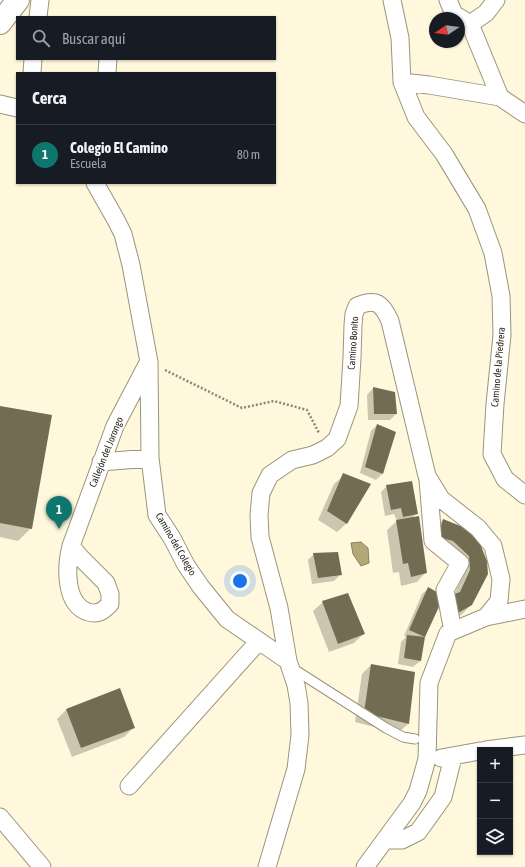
<!DOCTYPE html>
<html lang="es">
<head>
<meta charset="utf-8">
<style>
	body { margin:0; font-family:"Asap Condensed",sans-serif; background:#20242c; color:#f1f3f6 }
	.controls { position:absolute; right:12px; bottom:12px; display:grid; overflow:hidden; border-radius:0px; box-shadow:0 1px 3px #0004 }
	.controls button { width:36px; height:36px; display:grid; place-items:center; padding:0; border:0; border-bottom:1px solid #363941; background:#171b24; color:#f1f3f6; font:20px sans-serif }
	.compass { position:absolute; left:429px; top:12px; width:36px; height:36px; border-radius:50%; background:#171b24; box-shadow:0 1px 3px #0004; rotate:257deg }
	.you { position:absolute; left:240px; top:581px; width:14px; height:14px; margin:-10px; border:3px solid #fff; border-radius:50%; background:#1a73e8; box-shadow:0 0 0 6px #1a73e833 }
	.badge { display:grid; place-items:center; width:26px; height:26px; border-radius:50%; background:#0f766e; color:#fff; font-size:13px; font-weight:700 }
	.pin { position:absolute; translate:-50% -33px; filter:drop-shadow(0 1px 2px #0008) }
	.pin::after { content:''; position:absolute; top:21px; width:14px; height:12px; background:inherit; clip-path:polygon(0 0,100% 0,50% 100%) }
	.list { margin:0; padding:0; list-style:none }
	h2 { display:flex; justify-content:space-between; align-items:center; height:52px; margin:0; padding:0 16px; font-size:17px }
	h2 small { font-size:13px; font-weight:400; color:#9ea1a6 }
	.list li { display:grid; grid-template-columns:26px 1fr auto; gap:12px; align-items:center; box-sizing:border-box; height:60px; padding:0 16px; border-top:1px solid #363941 }
	.list b { display:block; font-size:15px; white-space:nowrap }
	.list p { margin:0; font-size:13px; white-space:nowrap; color:#9ea1a6 }
	.list em { font-size:13px; font-style:normal; color:#9ea1a6 }
	.icon { flex:none; width:22px; height:22px; fill:none; stroke:currentColor; stroke-width:2; stroke-linecap:round; stroke-linejoin:round }
	.map { position:relative; flex:none; width:525px; height:867px; overflow:hidden }
	.search { position:absolute; background:#171b24; box-shadow:0 1px 3px #0004; left:16px; top:16px; width:260px; height:44px; display:flex; align-items:center; gap:10px; box-sizing:border-box; padding:0 14px; border-radius:0px; color:#9ea1a6; font-size:15px }
	.panel { position:absolute; background:#171b24; box-shadow:0 1px 3px #0004; left:16px; top:72px; width:260px; height:112px; border-radius:0px }
	.map>svg:first-child { display:block }
</style>
</head>
<body>
<div class="map">
<svg width="525" height="867" viewBox="0 0 525 867">
	<rect width="100%" height="100%" fill="#fff8dc"/>
	<!-- water -->
	<path fill="#b3a878" stroke="#8a825d" d="M361,542l7,6 1,15 -8,3 -8,-12 -2,-11z"/>
	<!-- shadow -->
	<path fill="#0003" d="M373,388l21,5 2,21 -6,6h-22l-1,-25z
		M0,407l31,121 -13,13 -18,-4z
		M377,425l18,7 -13,42 -6,6 -16,-7 11,-42z
		M344,475l3,48 -10,9 -19,-12 16,-36z
		M387,486l30,27 -5,5 14,54 -9,10 -16,4 -2,-14 -6,1 -6,-43 10,-9 -3,-7 -9,2 -4,-24z
		M443,520l35,22 -7,63 -10,10 -15,7 8,-27 7,-15 -1,-15 -26,-35z
		M314,554l26,21 -6,6 -22,3 -4,-24z
		M429,588l14,8 -19,41 -4,24 -7,6 -15,-3 3,-22 5,-5 -2,-1 18,-42z
		M323,602l41,31 -10,10 -25,9 -16,-41z
		M371,665l43,8 -6,51 -10,9 -43,-11 7,-48z
		M66,710l68,17 -10,10 -52,20 -15,-38z"/>
	<!-- building -->
	<path fill="#726c53" d="M373,387l22,5 2,22h-23z
		M0,406l52,9 -20,114 -32,-6z
		M377,424l19,8 -13,42 -18,-7z
		M343,473l28,11 -24,40 -20,-13z
		M412,481l6,33 -15,3 -2,-9 -10,2 -5,-25z
		M419,516l8,57 -16,4 -3,-14 -5,1 -7,-44z
		M443,519l20,8 16,14 8,20 1,13 -16,31 -16,9 -7,-18 11,-4 10,-22 -1,-14 -16,-15 -15,-4z
		M338,552l4,23 -24,3 -5,-25z
		M428,587l16,9 -19,41 -4,24 -17,-3 3,-23 18,2 -16,-7z
		M348,593l17,41 -27,10 -16,-43z
		M371,664l44,8 -6,52 -45,-11z
		M120,688l15,40 -54,20 -15,-39z"/>
	<g fill="none" stroke-linecap="round" stroke-linejoin="round">
		<!-- service casing -->
		<g stroke="#9a947a" stroke-width="11">
			<path id="service" d="M292,668l94,60 17,9 12,2"/>
		</g>
		<!-- minor casing -->
		<g stroke="#9a947a" stroke-width="19">
			<path id="minor" d="M392,0l8,38 2,44 27,3 71,12 25,17
				M448,0l6,14 16,10 16,-11 10,-13
				M38,17l2,-17
				M470,24l30,73
				M32,73l1,-14
				M107,73l1,-14
				M402,82l14,35 28,37 33,55 16,44 8,43 1,39 -7,69 -3,50 13,25 20,16
				M0,104l17,4
				M95,183l21,37 7,14 8,31 18,97 1,96 7,57 15,23 14,27 15,22 26,32 61,42 8,24 3,18 1,32 -4,34 -29,98
				M101,462l49,-4
				M428,480l5,61 27,22 -15,27 8,41
				M71,546l9,11 26,26 4,11v10c-7,7 -12,11 -22,8 -24,-8 -22,-46 -17,-66l44,-120 33,-63
				M288,661l-9,-53 -19,-71 -1,-22 2,-22 9,-18 22,-15 21,-5 14,-7 10,-9 12,-33 3,-48 1,-33 1,-11 3,-8c19,-8 25,-3 33,15l37,155 14,23 37,29 15,18 8,33 -2,22 -13,16
				M486,750l39,-5
				M441,758l39,-7
				M129,786l130,-145
				M0,817l42,50
				M387,840h15l16,-8 25,-35 10,-40
				M365,867l47,-64 6,-12 9,-32 2,-76 19,-50 38,-16 39,-8"/>
		</g>
		<!-- tertiary casing -->
		<g stroke="#9a947a" stroke-width="24">
			<path id="tertiary" d="M0,23l18,-23"/>
		</g>
		<!-- path -->
		<path stroke="#8c8775" stroke-width="2.5" stroke-dasharray="2 2" stroke-linecap="butt" d="M165,370l77,38 32,-7 33,9 12,23"/>
		<!-- service -->
		<use href="#service" stroke="#fff" stroke-width="9"/>
		<!-- minor -->
		<use href="#minor" stroke="#fff" stroke-width="17"/>
		<!-- tertiary -->
		<use href="#tertiary" stroke="#fff" stroke-width="22"/>
	</g>
	<g text-anchor="middle" dominant-baseline="central" stroke-width="4" stroke-linejoin="round" paint-order="stroke">
		<!-- street labels -->
		<g font-size="10" fill="#2b281e" stroke="#fff">
			<text transform="translate(353 343) rotate(-86)">Camino Bonito</text>
			<text transform="translate(498 367) rotate(-85)">Camino de la Piedrera</text>
			<text transform="translate(106 452) rotate(-68)">Callejón del Jorongo</text>
			<text transform="translate(176 544) rotate(60)">Camino del Colegio</text>
		</g>
	</g>
</svg>
<div class="controls">
<button>+</button>
<button>−</button>
<button><svg class="icon" aria-label="layers" viewBox="0 0 24 24"><path d="M12 4l9 5-9 5-9-5zM3 14l9 5 9-5"/></svg></button>
</div>
<svg class="compass" viewBox="-18 -18 36 36"><path d="M0-13l5 13h-10z" fill="#e53935"/><path d="M0 13l5-13h-10z" fill="#9ea1a6"/></svg>
<div class="you"></div>
<div class="pin badge" style="left:59px;top:529px">1</div>
<div class="search"><svg class="icon" aria-label="search" viewBox="0 0 24 24"><circle cx="10" cy="10" r="6"/><path d="M15 15l6 6"/></svg>Buscar aquí</div>
<section class="panel">
<h2>Cerca<small></small></h2>
<ul class="list">
<li><span class="badge">1</span><div><b>Colegio El Camino</b><p>Escuela</p></div><em>80 m</em></li>
</ul>
</section>
</div>
</body>
</html>
